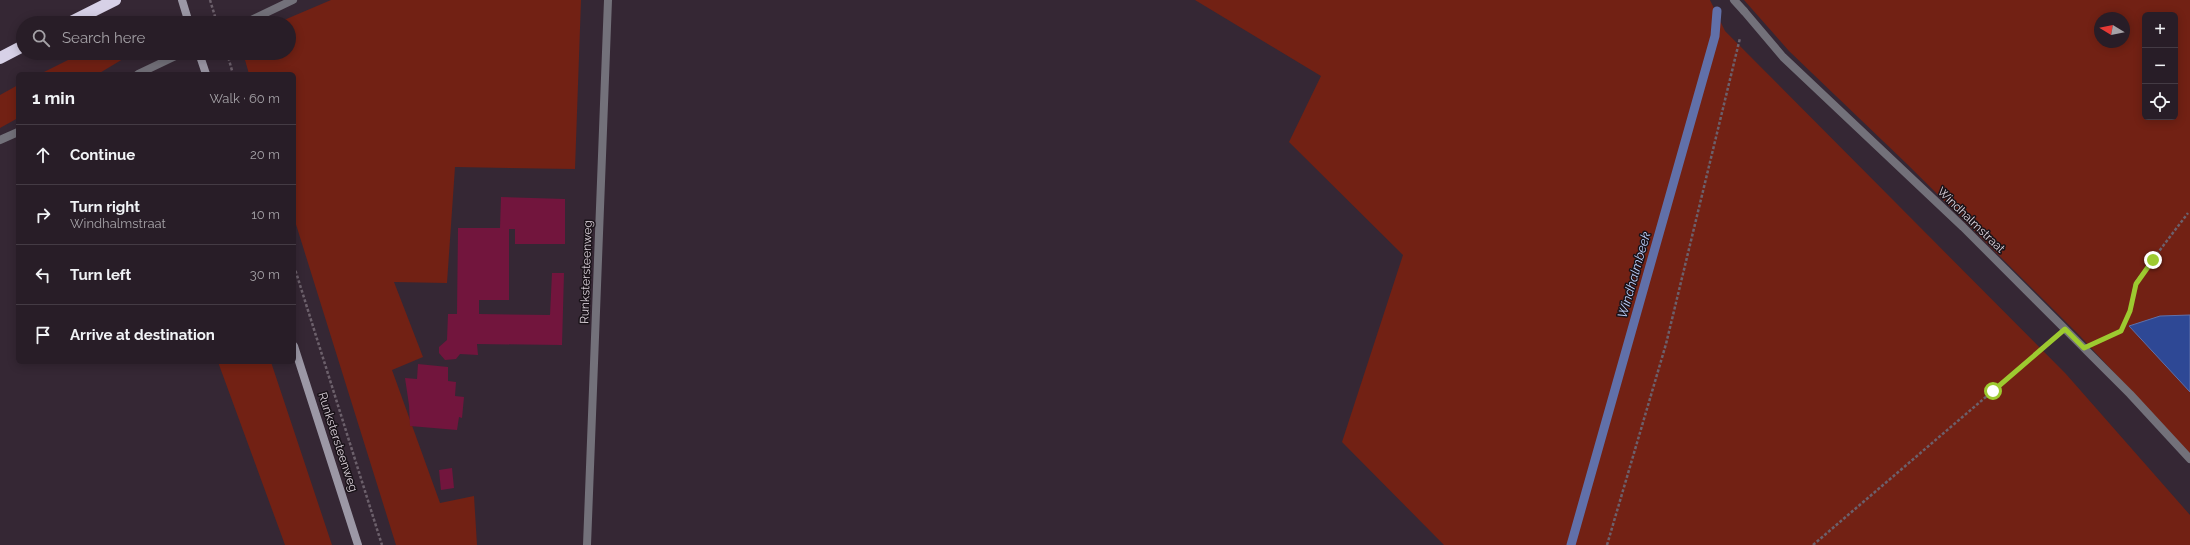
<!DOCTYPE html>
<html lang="en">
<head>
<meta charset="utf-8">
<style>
	body { margin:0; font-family:Raleway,sans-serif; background:#30262f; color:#f1f3f6 }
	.controls { position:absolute; right:12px; top:12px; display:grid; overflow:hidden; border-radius:6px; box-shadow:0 2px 10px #0003 }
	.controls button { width:36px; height:36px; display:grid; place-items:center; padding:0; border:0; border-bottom:1px solid #443b44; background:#281d27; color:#f1f3f6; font:20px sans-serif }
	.compass { position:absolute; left:2094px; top:12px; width:36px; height:36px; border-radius:50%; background:#281d27; box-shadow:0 2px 10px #0003; rotate:280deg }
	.stop { position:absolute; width:12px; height:12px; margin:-9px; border:3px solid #9dca30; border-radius:50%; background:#fff }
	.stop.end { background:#9dca30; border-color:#fff; box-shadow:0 1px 4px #0008 }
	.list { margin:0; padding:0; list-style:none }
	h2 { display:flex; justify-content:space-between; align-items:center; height:52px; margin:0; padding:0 16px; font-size:17px }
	h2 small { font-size:13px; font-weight:400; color:#a5a2a7 }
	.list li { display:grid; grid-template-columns:26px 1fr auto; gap:12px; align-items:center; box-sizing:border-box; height:60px; padding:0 16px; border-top:1px solid #443b44 }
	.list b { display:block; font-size:15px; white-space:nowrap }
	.list p { margin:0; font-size:13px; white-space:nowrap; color:#a5a2a7 }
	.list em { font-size:13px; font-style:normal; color:#a5a2a7 }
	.icon { flex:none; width:22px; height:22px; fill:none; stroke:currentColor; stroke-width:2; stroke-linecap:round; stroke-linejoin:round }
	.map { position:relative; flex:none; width:2190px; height:545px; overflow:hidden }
	.search { position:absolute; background:#281d27; box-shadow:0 2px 10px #0003; left:16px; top:16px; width:280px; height:44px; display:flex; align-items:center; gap:10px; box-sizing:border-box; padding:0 14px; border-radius:22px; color:#a5a2a7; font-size:15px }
	.panel { position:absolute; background:#281d27; box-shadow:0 2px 10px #0003; left:16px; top:72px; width:280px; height:292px; border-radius:6px }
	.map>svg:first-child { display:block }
</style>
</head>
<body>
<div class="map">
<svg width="2190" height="545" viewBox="0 0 2190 545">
	<rect width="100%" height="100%" fill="#352734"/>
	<!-- green -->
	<path fill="#722114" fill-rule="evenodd" d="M331,0h250l-6,169 -120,-2 -8,116 -53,-1 29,75 -31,13 48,133 34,-7 3,49h-81l-102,-327v-144h-45l-6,-21h46v-30h-12z
		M1195,0h515l15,31 341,343 124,141v30h-746l-102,-103 61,-187 -114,-113 32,-66z
		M1744,0h446v315l-30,1 -31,10 61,66v62l-110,-118 -173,-172 -118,-113zM2145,15h30v102h-30zM2100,18h24v24h-24z
		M82,53h51l-35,21h-58z
		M18,85v33l-18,10v-33z
		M218,362h53l61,183h-47z"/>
	<!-- water -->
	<path fill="#2e4895" stroke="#6170a9" d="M2190,315v77l-61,-66 31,-10z"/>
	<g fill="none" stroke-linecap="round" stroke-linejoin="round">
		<!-- stream -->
		<path stroke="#6170a9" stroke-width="9" d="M1571,545l144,-509 2,-25"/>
	</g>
	<!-- building -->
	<path fill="#72153d" d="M501,197l64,2v45h-50v-15h-6v71h-30v14l71,1 2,-42h12l-2,72 -85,-1 1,11 -18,-1 -4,5 -11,1 -6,-7v-6l8,-7 1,-26h9l1,-86h42z
		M418,364l30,3v14l8,1 -1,14 9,1 -2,21 -3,-1 -2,13 -47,-4 -1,-21 -4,-27 12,1z
		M452,468l2,20 -13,2 -2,-20z"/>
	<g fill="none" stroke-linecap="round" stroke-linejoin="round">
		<!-- path -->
		<path stroke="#6c606b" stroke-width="2.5" stroke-dasharray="3 2" stroke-linecap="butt" d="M210,0l7,23
			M227,53l6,21
			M294,266l88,279
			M2104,339l17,-8 9,-20 5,-28 53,-70
			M1607,545l59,-201 74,-306
			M1813,545l237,-203"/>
		<!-- lane -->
		<path stroke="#73717a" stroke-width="8" d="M1744,11l39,46 180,170 167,167 60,65"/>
		<!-- street -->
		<path stroke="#73717a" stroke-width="8" d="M1734,0l10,11
			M245,23l48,-23
			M138,74l44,-21
			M0,140l18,-8
			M587,545l21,-545"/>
		<!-- secondary -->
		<path stroke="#9c98a6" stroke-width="8" d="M182,0l7,23
			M199,53l7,21
			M294,346l64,199"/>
		<!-- highway -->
		<path stroke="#d7d1e7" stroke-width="12" d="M69,23l46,-23
			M0,58l23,-12"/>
	</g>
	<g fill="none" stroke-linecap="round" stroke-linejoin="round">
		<!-- route -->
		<path stroke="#9dca30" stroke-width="5" d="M1993,391l72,-62 19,19 37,-17 9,-20 6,-27 17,-24"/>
	</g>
	<g text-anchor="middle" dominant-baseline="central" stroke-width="3" stroke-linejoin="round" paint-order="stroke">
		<!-- street labels -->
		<g font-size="12" fill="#d9cfd8" stroke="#191218">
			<text transform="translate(1971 220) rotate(44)">Windhalmstraat</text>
			<text transform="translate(586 272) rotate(-88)">Runkstersteenweg</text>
			<text transform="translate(338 442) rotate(72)">Runkstersteenweg</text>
		</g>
		<!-- water labels -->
		<g font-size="13" font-style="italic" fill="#b9ccf7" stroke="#191218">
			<text transform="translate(1634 275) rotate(-74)">Windhalmbeek</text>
		</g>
	</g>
</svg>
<div class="controls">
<button>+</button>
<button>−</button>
<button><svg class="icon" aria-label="locate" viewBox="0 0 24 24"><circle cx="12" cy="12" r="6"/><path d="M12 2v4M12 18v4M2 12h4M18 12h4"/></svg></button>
</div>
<svg class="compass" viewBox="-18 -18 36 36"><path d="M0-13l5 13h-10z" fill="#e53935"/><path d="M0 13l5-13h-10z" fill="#a5a2a7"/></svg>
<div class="stop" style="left:1993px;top:391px"></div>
<div class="stop end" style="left:2153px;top:260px"></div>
<div class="search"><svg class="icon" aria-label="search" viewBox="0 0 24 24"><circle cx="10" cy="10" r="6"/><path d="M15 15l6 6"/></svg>Search here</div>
<section class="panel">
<h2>1 min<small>Walk · 60 m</small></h2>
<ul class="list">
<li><svg class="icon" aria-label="ahead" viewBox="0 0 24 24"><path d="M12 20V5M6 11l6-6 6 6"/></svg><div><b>Continue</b></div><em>20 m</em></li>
<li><svg class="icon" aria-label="right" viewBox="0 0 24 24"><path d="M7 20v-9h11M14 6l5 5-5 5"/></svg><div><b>Turn right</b><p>Windhalmstraat</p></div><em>10 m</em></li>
<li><svg class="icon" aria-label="left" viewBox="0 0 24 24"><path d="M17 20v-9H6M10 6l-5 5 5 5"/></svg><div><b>Turn left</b></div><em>30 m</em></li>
<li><svg class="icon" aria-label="arrive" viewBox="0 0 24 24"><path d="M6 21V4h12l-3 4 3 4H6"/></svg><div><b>Arrive at destination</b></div></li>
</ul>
</section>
</div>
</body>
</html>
